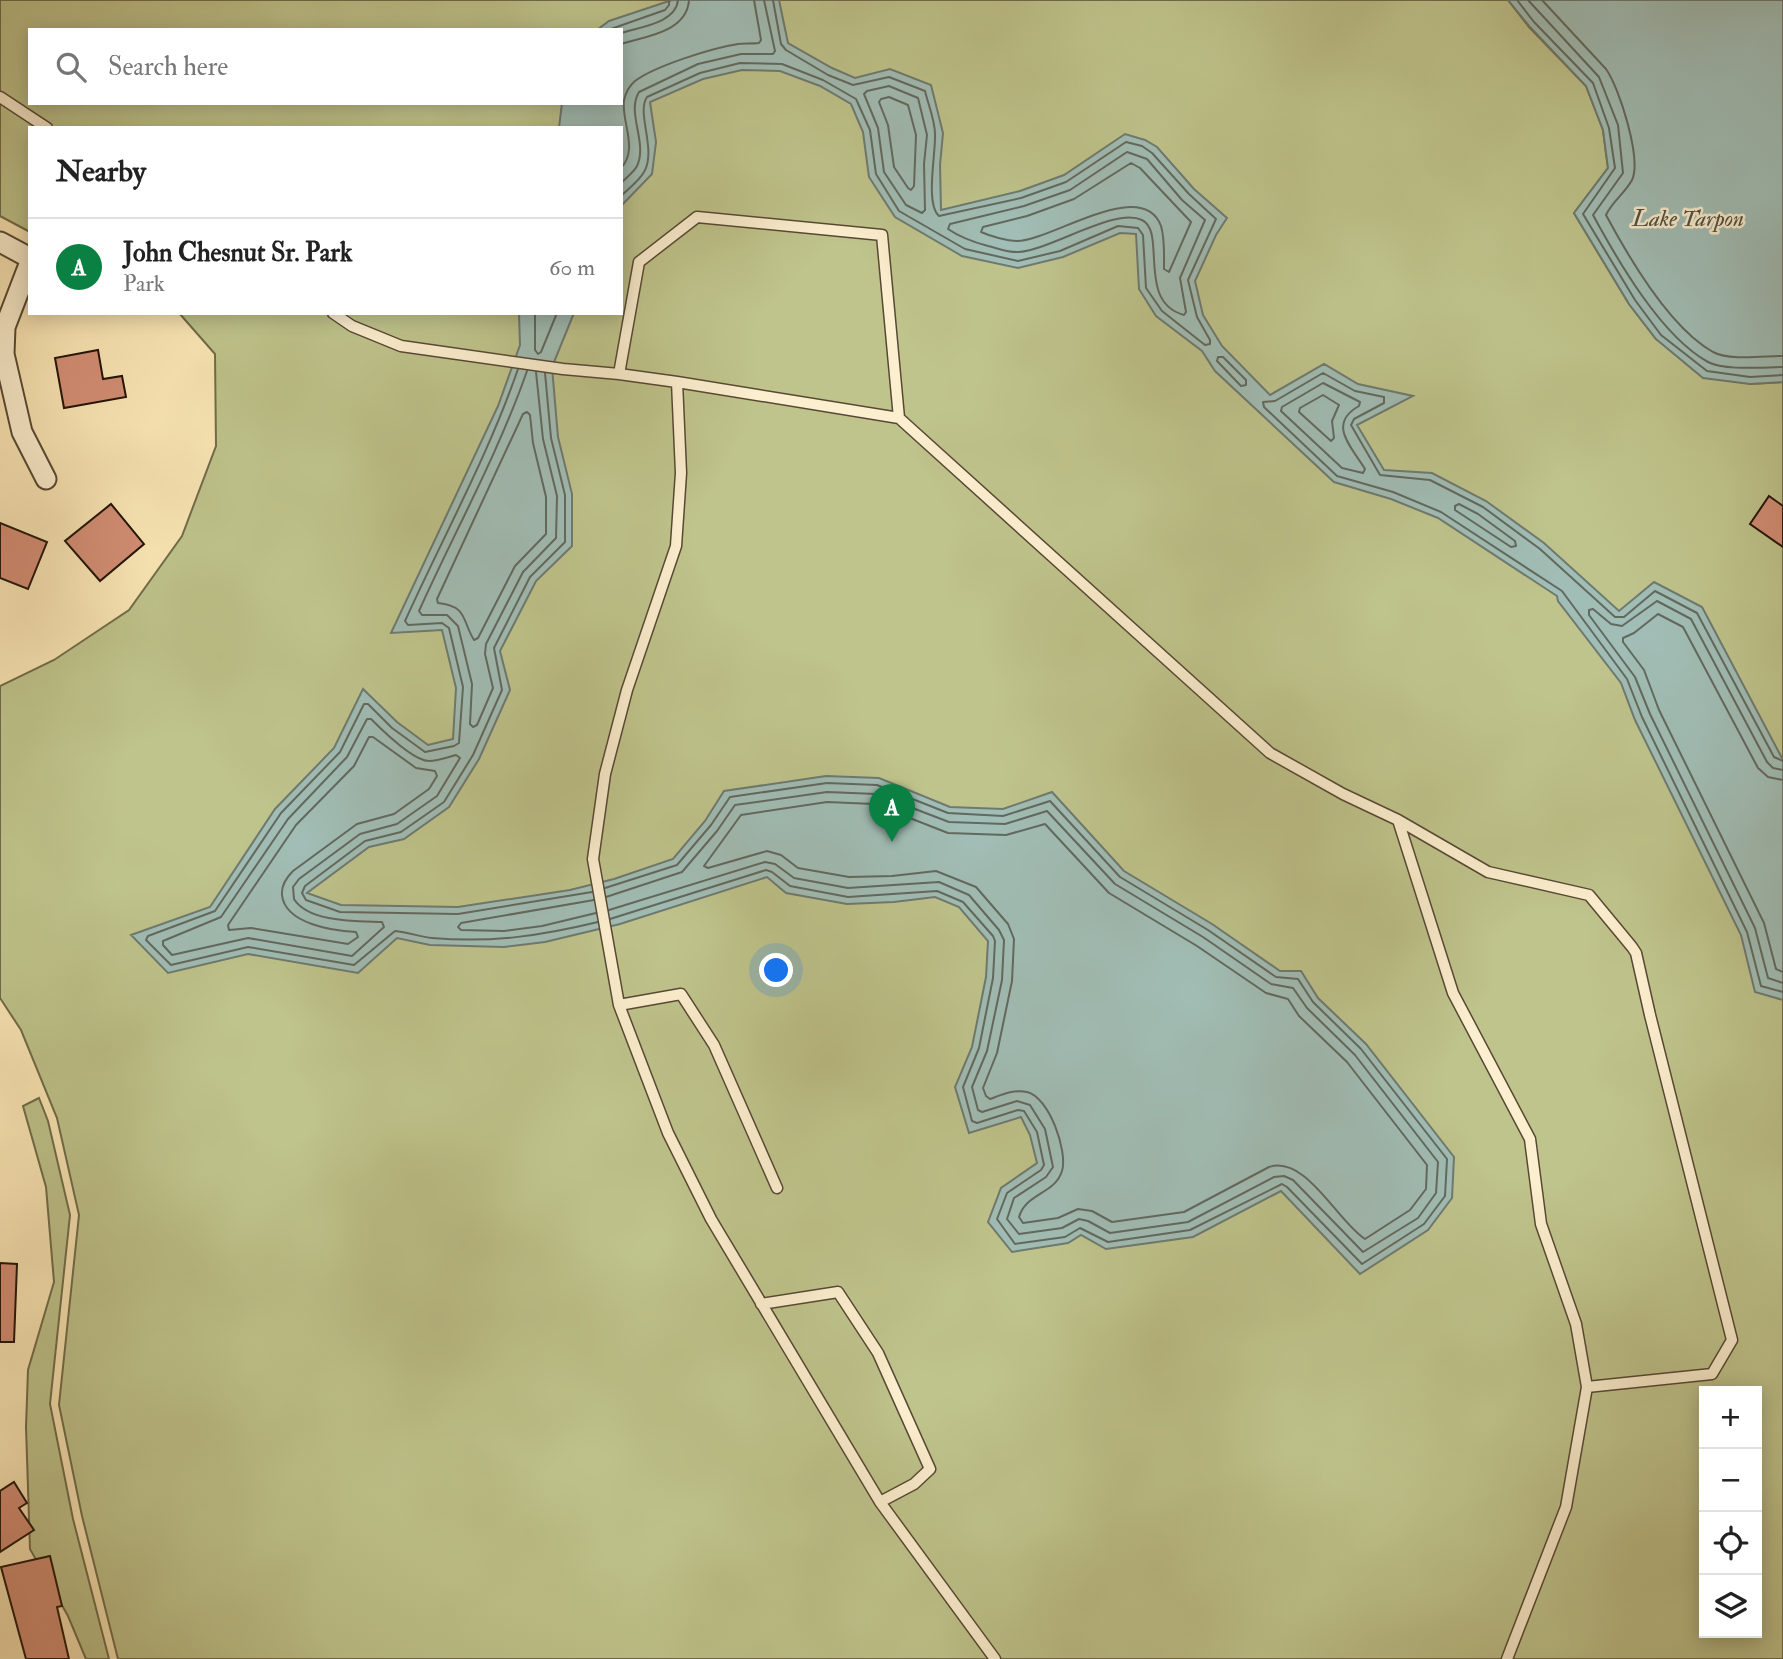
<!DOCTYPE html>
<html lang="en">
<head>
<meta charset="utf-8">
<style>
	body { margin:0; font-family:"IM FELL Double Pica",serif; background:#f6f6f6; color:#222 }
	.controls { position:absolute; right:21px; bottom:21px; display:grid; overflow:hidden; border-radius:0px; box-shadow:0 4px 18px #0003 }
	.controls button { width:63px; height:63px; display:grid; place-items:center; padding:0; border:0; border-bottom:2px solid #e0e0e0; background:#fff; color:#222; font:35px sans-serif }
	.you { position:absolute; left:777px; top:971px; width:24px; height:24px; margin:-18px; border:5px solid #fff; border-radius:50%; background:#1a73e8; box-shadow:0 0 0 10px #1a73e833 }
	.badge { display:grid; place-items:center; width:46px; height:46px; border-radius:50%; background:#0b8043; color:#fff; font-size:23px; font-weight:700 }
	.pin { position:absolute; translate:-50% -58px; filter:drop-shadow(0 2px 4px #0008) }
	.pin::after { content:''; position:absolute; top:37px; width:24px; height:21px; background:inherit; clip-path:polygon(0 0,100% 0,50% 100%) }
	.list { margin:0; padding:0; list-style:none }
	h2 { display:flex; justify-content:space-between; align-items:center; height:91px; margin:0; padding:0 28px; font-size:30px }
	h2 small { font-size:23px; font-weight:400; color:#767676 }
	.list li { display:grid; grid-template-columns:46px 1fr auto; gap:21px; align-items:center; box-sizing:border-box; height:98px; padding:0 28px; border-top:2px solid #e0e0e0 }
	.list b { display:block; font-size:26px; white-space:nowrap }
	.list p { margin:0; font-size:23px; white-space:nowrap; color:#767676 }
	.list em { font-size:23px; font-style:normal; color:#767676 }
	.icon { flex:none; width:38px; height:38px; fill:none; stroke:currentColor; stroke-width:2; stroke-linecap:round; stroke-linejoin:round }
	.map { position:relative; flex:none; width:1783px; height:1659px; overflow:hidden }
	.search { position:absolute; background:#fff; box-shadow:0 4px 18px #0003; left:28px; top:28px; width:595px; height:77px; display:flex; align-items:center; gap:18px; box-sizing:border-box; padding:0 24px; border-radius:0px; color:#767676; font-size:26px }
	.panel { position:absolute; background:#fff; box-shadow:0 4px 18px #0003; left:28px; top:126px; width:595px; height:189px; border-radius:0px }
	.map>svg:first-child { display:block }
</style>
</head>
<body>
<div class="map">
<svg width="1783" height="1659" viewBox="0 0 1783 1659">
	<rect width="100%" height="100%" fill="#fae6b5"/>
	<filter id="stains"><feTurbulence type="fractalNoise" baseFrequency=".00286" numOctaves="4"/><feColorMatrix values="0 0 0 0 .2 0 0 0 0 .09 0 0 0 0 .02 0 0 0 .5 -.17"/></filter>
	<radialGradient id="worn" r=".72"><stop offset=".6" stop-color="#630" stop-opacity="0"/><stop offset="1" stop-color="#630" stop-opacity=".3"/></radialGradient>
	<!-- green -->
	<path fill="#bfc48c" stroke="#706c4a" stroke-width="2" fill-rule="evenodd" d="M0,0h1508l21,27 57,59 17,44 5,38 -34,45 55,91 27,35 94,45 33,-2v1277h-1665l-36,-143 -23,-111 20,-190 -22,-97 -36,-88 -21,-32v-312l54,-26 75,-50 53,-74 34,-90 -1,-92 -36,-41h442v-185h-591v104l-30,-16zM30,30h591v73h-591zM1704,1391h53v242h-53z
		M39,1098l9,23 22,94 -20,189 23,115 36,140h-23l-18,-43 -38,-67 -4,-122 2,-57 26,-88 -8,-95 -23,-81z"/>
	<!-- water -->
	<path fill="#a1beb6" stroke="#6e7a71" stroke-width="2" d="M672,0h107l9,43 44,25 23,10 35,-9 41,16 12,48 -3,32 1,45 79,-19 44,-16 61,-41 20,6 12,7 37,42 33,29 -11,17 -21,46 8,34 19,31 48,49 54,-31 34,20 55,12 -56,29 27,45 48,3 54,28 58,42 75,68 35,-29 48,25 81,153v240l-28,-8 -14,-57 -106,-215 -14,-37 -63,-82 -1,-5 -119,-78 -47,-19 -57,-17 -119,-111 -13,-20 -46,-35 -17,-27 -3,-55 -16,-1 -57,24 -45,11 -56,-12 -67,-39 -26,-40 -6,-45 -12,-28 -31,-18 -40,-15 -38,-1 -39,9 -53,23 6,40 -4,32 -31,32v-78h-62l3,-25h59v-73h-24l12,-9z
		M1508,0h275v382l-33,2 -47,-6 -47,-39 -27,-35 -55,-91 34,-45 -5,-38 -17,-44 -57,-60z
		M519,313h55l-22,54 6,70 14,57v52l-36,35 -36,70 10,39 -31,69 -30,48 -45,32 -35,8 -62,46 34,12 117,2 112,-17 44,-11 59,-20 32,-38 19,-30 102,-15 53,2 71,29 53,2 49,-17 72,79 88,53 68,47h21l17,27 48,46 88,113 -2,41 -24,32 -68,44 -79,-83 -88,46 -87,12 -25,-14 -13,8 -56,9 -24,-30 13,-34 36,-25 -7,-28 -9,-18 -52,16 -14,-46 17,-40 14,-70 2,-36 -29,-34 -24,-10 -41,5 -47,2 -61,-11 -19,-16 -147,47 -75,18 -41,5 -74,-2 -33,-7 -39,35 -110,-19 -80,19 -37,-38 79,-28 65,-98 59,-61 29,-59 34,33 31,23 25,-6 3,-51 -14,-58 -51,3 107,-227 22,-61z"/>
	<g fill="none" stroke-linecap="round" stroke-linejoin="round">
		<!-- shore -->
		<path stroke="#616960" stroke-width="2" d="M1517,0l17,22 59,61 16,45 6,40 -32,46 52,86 26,35 46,36 43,6 33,-2
			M1528,0l71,77 19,48 5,48 -30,42c25,46 68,121 115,147 17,9 56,5 75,5
			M1542,0l64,69c13,18 36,90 26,111 -7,13 -20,22 -26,35 23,43 64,113 107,137 17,9 51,4 70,4
			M608,30l57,-20 4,-5v-5
			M621,33c19,-6 55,-10 57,-33
			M621,44c25,-8 66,-12 68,-44
			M889,86l29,12 9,37 -3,29 1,46 -3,3 -16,-8 -22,-33 -6,-44 -14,-34 3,-3z
			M889,97l19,8 8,30 -2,51 -3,4 -3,-2 -14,-21 -6,-42 -9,-23 2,-3z
			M1127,152l20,7 35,41 23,20 -25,58 6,34 -2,3c-48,-13 -17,-83 -42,-95 -27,-13 -89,29 -123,32 -10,1 -22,-4 -31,-6 -15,-4 -27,-8 -40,-17l2,-5 74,-18 46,-16z
			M1131,163l9,5 51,54 -22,50 -5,-3c0,-13 1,-30 -3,-43 -19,-50 -110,15 -144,15 -10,0 -27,-5 -36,-9l2,-5 44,-11 47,-17z
			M621,168c18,-19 0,-46 3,-68 2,-8 5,-14 11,-19 20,-15 77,-33 103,-37 7,-1 14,0 21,-1l2,-3 -7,-40
			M621,183c5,-5 13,-11 16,-17 11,-24 -11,-53 2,-74l59,-28 43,-10h32l2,-3 -11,-51
			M621,196c7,-7 18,-15 23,-24 13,-22 -8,-59 3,-75l53,-24 40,-10 42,1 41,16 33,19 14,31 6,44 23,37 66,38 53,12 42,-10 58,-25 20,2 5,7 3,53 16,23 43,34 5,-1v-4l-13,-23 -9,-37 28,-61 -27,-25 -37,-41 -10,-7 -16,-4 -60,40 -45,16 -82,18c-14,-12 -3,-63 -4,-82 0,-14 -7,-30 -10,-43l-36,-14 -36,8 -25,-10 -42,-25 -5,-6 -8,-44
			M535,313v37l3,4 3,-2 16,-39
			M1218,357h5l23,23v5l-5,1 -24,-25z
			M518,369c-30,87 -75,168 -113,252l3,4 34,-2 7,5 14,59 -4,56 -5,3 -29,6 -33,-24 -24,-24h-4l-24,48 -59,61 -66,98 -67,25 -2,4 25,25 77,-18 106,18 41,-34c13,1 25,6 37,7 60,5 108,-2 166,-16
			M527,371c-29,83 -72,160 -108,240l3,4h25l11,11 14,58 -2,40 3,3 4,-2 16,-37 -8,-34 1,-10 37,-72 33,-34 1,-42 -14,-57 -7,-67
			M545,373l6,65 14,57v47l-35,35 -36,71 8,42 -29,65 -29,47 -43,30 -36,9 -60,45 -3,7 4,7 34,12 118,2 134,-22
			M1323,383l37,19 -1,4c-32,18 -8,40 6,63l-2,4 -21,-5 -61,-57 1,-4z
			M1323,395l16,10 -7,16 2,17 -3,3 -32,-29 1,-4z
			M527,412l3,3 3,28 13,54v37l-31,32 -37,72 -4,2c-12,-19 -6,-34 -36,-37l-1,-4 86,-185z
			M1459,504l19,10 37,27 1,5 -5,1 -56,-37v-4z
			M367,719h4c11,11 42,42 58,42 9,0 19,-4 27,-6l4,3 -23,38 -40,28 -37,10 -61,45 -6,8 1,12c15,24 64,22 88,23l2,5 -32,29 -104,-18 -76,17 -9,-10v-4l58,-24 67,-98 59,-62z
			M369,737h4l43,31 19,3 2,5 -8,13 -35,25 -37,10 -64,47c-7,7 -12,14 -11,24 3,29 52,36 74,37l2,5 -10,7 -97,-16 -22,2 -1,-5 68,-100 58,-59z
			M1783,761l-9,-4 -77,-144 -42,-22 -31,26h-9l-75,-68 -57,-42 -53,-27 -50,-5 -29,-50 3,-6 30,-16v-6l-29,-6 -32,-18 -48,28 -12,1 1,5 73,69 56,16 48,20 121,79 65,88 15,38 105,215 14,54 22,6
			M1783,770l-10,-2 -6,-6 -76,-143 -34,-18 -35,25 -11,-2 -18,-15 -4,1v5l46,62 15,37 105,214 13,50 15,5
			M1783,780l-15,-3 -10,-9 -75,-141 -25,-13 -24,19 -11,5v4l21,28 15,40 105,213 12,46 7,3
			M827,802l47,2 74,29 58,2 39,-11 64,69 88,53 69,47 22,6 11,17 48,46 80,103 -1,24 -16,21 -45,29c-28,-18 -59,-84 -96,-72l-85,45 -72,10 -20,-11 -14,-2 -20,9 -35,5 -4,-6c7,-24 36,-23 43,-46 6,-20 -13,-74 -35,-79 -13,-3 -26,3 -37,7l-4,-3 -3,-8 14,-35 15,-72 2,-42 -6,-15 -32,-37 -40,-16 -44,5 -43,1 -51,-9 -17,-13 -14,-4 -59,17 -4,-2 37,-51z
			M605,888l72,-23 34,-40 19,-28 97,-14 50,2 71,28 55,3 47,-15 70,76 88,53 68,47 22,2 15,23 48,47 86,110 -2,37 -21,28 -62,40 -75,-77 -5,-3 -92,46 -82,12 -28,-14 -15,9 -50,7 -18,-25 10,-26 34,-23 3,-5 -7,-33 -13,-21 -6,-1 -41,13 -5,-2 -9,-34 16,-39 14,-70 2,-37 -2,-5 -30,-34 -26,-11 -89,6 -58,-11 -18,-14 -6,-2 -156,49
			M606,897l76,-25 35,-41 18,-26 92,-13 49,2 73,28 56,2 42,-13 68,73 88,53 68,47 22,4 14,20 48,47 83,107 -2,31 -18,25 -55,34 -70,-72 -9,-4 -10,1 -86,45 -78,11 -22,-12 -9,-2 -17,9 -43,6 -12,-15 7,-21 32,-21 7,-10 -8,-38 -15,-24 -13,-4 -35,11 -4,-2 -6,-23 15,-36 15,-71 2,-40 -5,-10 -30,-35 -30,-13 -91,6 -54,-10 -19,-14 -10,-2 -156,48
			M594,900l-133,23 -3,4 3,3 43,1 38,-5 54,-13"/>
	</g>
	<!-- building -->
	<path fill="#d38e75" stroke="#211409" stroke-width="2" d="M98,350l5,29 19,-3 4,21 -62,11 -9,-50z
		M1769,496l14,10v41l-33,-23z
		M111,504l33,40 -44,37 -35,-40z
		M0,523l47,19 -19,47 -28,-11z
		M0,1263l17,1 -3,78h-14z
		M14,1482l13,21 -8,5 15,22 -34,22v-61z
		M50,1556l12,50 -5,1 12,52h-43l-25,-92z"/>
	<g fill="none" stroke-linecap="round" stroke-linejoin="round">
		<!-- service casing -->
		<g stroke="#574834" stroke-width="13">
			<path id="service" d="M0,97l47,31
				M333,313l19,13 49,20 162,23 56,5
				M677,382l222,36 371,335 73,41 55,26 90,52 101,23 43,52 4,6 14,62 82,325 -20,34 -125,13
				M899,418l-17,-183 -185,-18 -58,45 -20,112 58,8 4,91 -5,73 -49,144 -22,84 -12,85 26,146 49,128 43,86 169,283 115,157
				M1398,820l55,173 77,146 11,85 35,100 11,63 -21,120 -59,152
				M619,1005l62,-11 33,51 63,143
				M761,1304l77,-12 40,61 52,116 -16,15 -34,18"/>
		</g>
		<!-- minor casing -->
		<g stroke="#574834" stroke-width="23">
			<path id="minor" d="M0,242l30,16
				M30,262l-25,65 -1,27 18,78 24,47"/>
		</g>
		<!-- service -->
		<use href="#service" stroke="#fcefcf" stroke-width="10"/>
		<!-- minor -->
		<use href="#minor" stroke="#fcefcf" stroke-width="19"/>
	</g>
	<g text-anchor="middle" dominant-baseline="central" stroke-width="5" stroke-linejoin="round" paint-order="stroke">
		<!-- water labels -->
		<g font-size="23" font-style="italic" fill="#4e5046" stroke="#fcefcf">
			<text x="1688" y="218">Lake Tarpon</text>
		</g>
	</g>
	<rect width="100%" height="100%" filter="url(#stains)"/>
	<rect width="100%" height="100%" fill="url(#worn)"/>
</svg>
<div class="controls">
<button>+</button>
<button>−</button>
<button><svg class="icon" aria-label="locate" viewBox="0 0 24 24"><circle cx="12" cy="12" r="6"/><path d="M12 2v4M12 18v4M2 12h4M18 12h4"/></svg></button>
<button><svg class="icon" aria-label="layers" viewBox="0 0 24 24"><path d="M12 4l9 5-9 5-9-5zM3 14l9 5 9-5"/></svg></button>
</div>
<div class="you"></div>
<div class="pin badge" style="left:892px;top:842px">A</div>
<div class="search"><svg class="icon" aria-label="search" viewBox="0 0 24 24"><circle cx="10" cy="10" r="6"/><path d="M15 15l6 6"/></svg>Search here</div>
<section class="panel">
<h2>Nearby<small></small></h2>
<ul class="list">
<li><span class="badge">A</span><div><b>John Chesnut Sr. Park</b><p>Park</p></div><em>60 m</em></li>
</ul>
</section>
</div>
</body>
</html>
